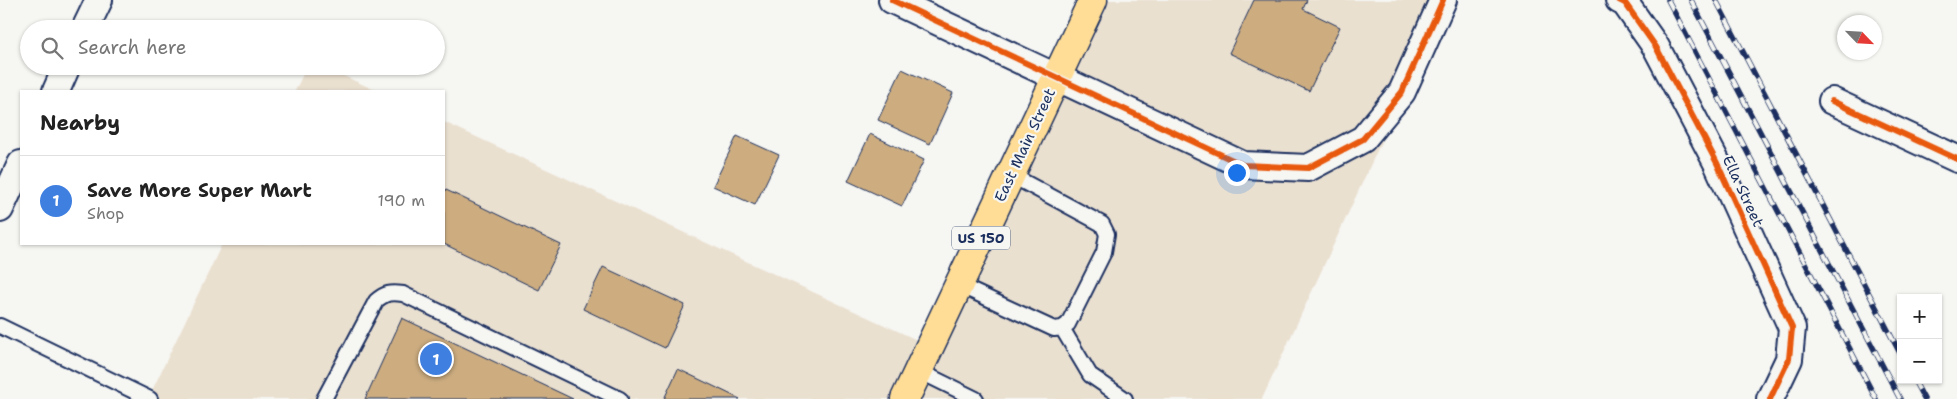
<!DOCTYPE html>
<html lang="en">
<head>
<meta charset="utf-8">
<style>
	body { margin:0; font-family:"Shantell Sans",sans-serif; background:#f6f6f6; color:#222 }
	.controls { position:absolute; right:15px; bottom:15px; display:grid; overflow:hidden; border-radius:0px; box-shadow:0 1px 4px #0004 }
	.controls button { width:45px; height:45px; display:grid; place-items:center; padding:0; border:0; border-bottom:1px solid #e0e0e0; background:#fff; color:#222; font:25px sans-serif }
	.compass { position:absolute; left:1837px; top:15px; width:45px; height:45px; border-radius:50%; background:#fff; box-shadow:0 1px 4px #0004; rotate:115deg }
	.you { position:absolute; left:1236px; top:172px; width:18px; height:18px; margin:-12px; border:4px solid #fff; border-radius:50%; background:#1a73e8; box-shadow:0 0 0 8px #1a73e833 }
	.badge { display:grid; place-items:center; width:32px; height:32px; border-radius:50%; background:#c8321e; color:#fff; font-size:16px; font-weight:700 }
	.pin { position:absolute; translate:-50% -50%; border:2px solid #fff; box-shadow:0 1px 5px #0006 }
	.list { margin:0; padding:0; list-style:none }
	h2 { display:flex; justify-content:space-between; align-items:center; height:65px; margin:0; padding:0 20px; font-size:21px }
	h2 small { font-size:16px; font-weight:400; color:#767676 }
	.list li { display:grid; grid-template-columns:32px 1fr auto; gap:15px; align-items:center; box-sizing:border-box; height:90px; padding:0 20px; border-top:1px solid #e0e0e0 }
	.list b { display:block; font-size:19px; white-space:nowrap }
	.list p { margin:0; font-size:16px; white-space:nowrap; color:#767676 }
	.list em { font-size:16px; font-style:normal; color:#767676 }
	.icon { flex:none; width:28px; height:28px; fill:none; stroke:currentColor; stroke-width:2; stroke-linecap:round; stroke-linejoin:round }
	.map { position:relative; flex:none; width:1957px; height:399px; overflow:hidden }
	.search { position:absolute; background:#fff; box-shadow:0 1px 4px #0004; left:20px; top:20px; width:425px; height:55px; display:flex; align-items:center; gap:12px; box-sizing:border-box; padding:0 18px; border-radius:28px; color:#767676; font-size:19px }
	.panel { position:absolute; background:#fff; box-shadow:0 1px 4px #0004; left:20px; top:90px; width:425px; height:155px; border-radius:0px }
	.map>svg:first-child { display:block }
</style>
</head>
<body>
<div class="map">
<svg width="1957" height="399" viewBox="0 0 1957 399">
	<rect width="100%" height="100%" fill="#f6f6f2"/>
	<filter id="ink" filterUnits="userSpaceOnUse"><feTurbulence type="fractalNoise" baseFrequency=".02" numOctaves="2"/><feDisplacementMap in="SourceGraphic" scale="10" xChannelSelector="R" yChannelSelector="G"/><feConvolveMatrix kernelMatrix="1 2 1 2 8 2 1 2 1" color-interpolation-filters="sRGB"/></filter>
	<g filter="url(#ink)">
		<!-- built -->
		<path fill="#eae0d0" d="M1093,0h354l-185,399h-1114l74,-155h222v-122l486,224z
			M307,66h15l55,25h-82z"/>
		<!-- building -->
		<path fill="#cdad80" stroke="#1b2f5e" d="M1254,0h53l-4,9 37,18 -31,64 -80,-38z
			M902,69l51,24 -23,51 -52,-24z
			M870,134l54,26 -22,46 -54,-25z
			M737,136l42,19 -24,50 -42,-19z
			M444,189l117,56 -22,45 -95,-46z
			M603,267l82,38 -20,43 -82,-39z
			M402,318l171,81h-208z
			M678,369l62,30h-76z"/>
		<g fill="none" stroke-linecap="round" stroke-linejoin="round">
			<!-- service casing -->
			<g stroke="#1b2f5e" stroke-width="18">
				<path id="service" d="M959,285l95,44 8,-1 6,-4 36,-72 3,-18 -5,-10 -91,-49
					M0,326l150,73
					M1062,328l28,47 35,24
					M919,371l57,28
					M324,399l52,-98c9,-8 15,-9 27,-7l217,105"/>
			</g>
			<!-- minor casing -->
			<g stroke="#1b2f5e" stroke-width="30">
				<path id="minor" d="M892,0l351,165 65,3 55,-29 39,-47 41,-92
					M1619,0l6,3 31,44 61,116 75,165 -3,31 -19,40
					M85,29l14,-29
					M56,91l11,-25
					M1832,101l125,58
					M0,209l21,-45"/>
			</g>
			<!-- primary casing -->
			<g stroke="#1b2f5e" stroke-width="31">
				<path id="primary" d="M905,399l188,-399"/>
			</g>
			<!-- service -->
			<use href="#service" stroke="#f6f6f2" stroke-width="14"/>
			<!-- minor -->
			<use href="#minor" stroke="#f6f6f2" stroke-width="26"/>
			<!-- primary -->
			<use href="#primary" stroke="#ffdd96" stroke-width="28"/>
			<!-- rail casing -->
			<g stroke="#1b2f5e" stroke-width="5.5">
				<path id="rail" d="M1668,0l208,399
					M1691,0l209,399
					M1716,0l185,355
					M1914,380l10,19"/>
			</g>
			<!-- rail -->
			<use href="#rail" stroke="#f6f6f2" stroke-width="4" stroke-dasharray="11" stroke-linecap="butt"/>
			<!-- cycleway casing -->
			<g stroke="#f6f6f2" stroke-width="9">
				<path id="cycleway" d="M892,0l351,165 65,3 55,-29 39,-47 41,-92
					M1619,0l6,3 31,44 61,116 75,165 -3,31 -19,40
					M1832,101l125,58"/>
			</g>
			<!-- cycleway -->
			<use href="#cycleway" stroke="#e8590c" stroke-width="6"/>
		</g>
	</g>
	<g text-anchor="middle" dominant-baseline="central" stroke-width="4.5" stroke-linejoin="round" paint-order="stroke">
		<!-- shield labels -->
		<rect fill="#f6f6f2" stroke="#5d6b8a" stroke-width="1" x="952" y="226.5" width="58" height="23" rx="4"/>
		<g font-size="14" font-weight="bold" fill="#1b2f5e">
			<text x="981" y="238">US 150</text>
		</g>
		<!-- street labels -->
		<g font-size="15" fill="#1b2f5e" stroke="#f6f6f2">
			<text transform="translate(1025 145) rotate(-65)">East Main Street</text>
			<text transform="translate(1743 191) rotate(65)">Ella Street</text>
		</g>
	</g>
</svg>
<div class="controls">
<button>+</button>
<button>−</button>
</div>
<svg class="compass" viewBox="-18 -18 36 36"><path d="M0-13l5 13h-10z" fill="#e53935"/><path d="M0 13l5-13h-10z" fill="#767676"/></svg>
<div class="you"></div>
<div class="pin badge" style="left:436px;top:359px;background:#3f7fe0">1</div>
<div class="search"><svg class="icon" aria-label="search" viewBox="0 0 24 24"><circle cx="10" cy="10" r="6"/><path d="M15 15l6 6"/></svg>Search here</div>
<section class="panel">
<h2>Nearby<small></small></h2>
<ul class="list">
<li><span class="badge" style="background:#3f7fe0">1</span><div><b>Save More Super Mart</b><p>Shop</p></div><em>190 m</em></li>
</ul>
</section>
</div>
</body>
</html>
